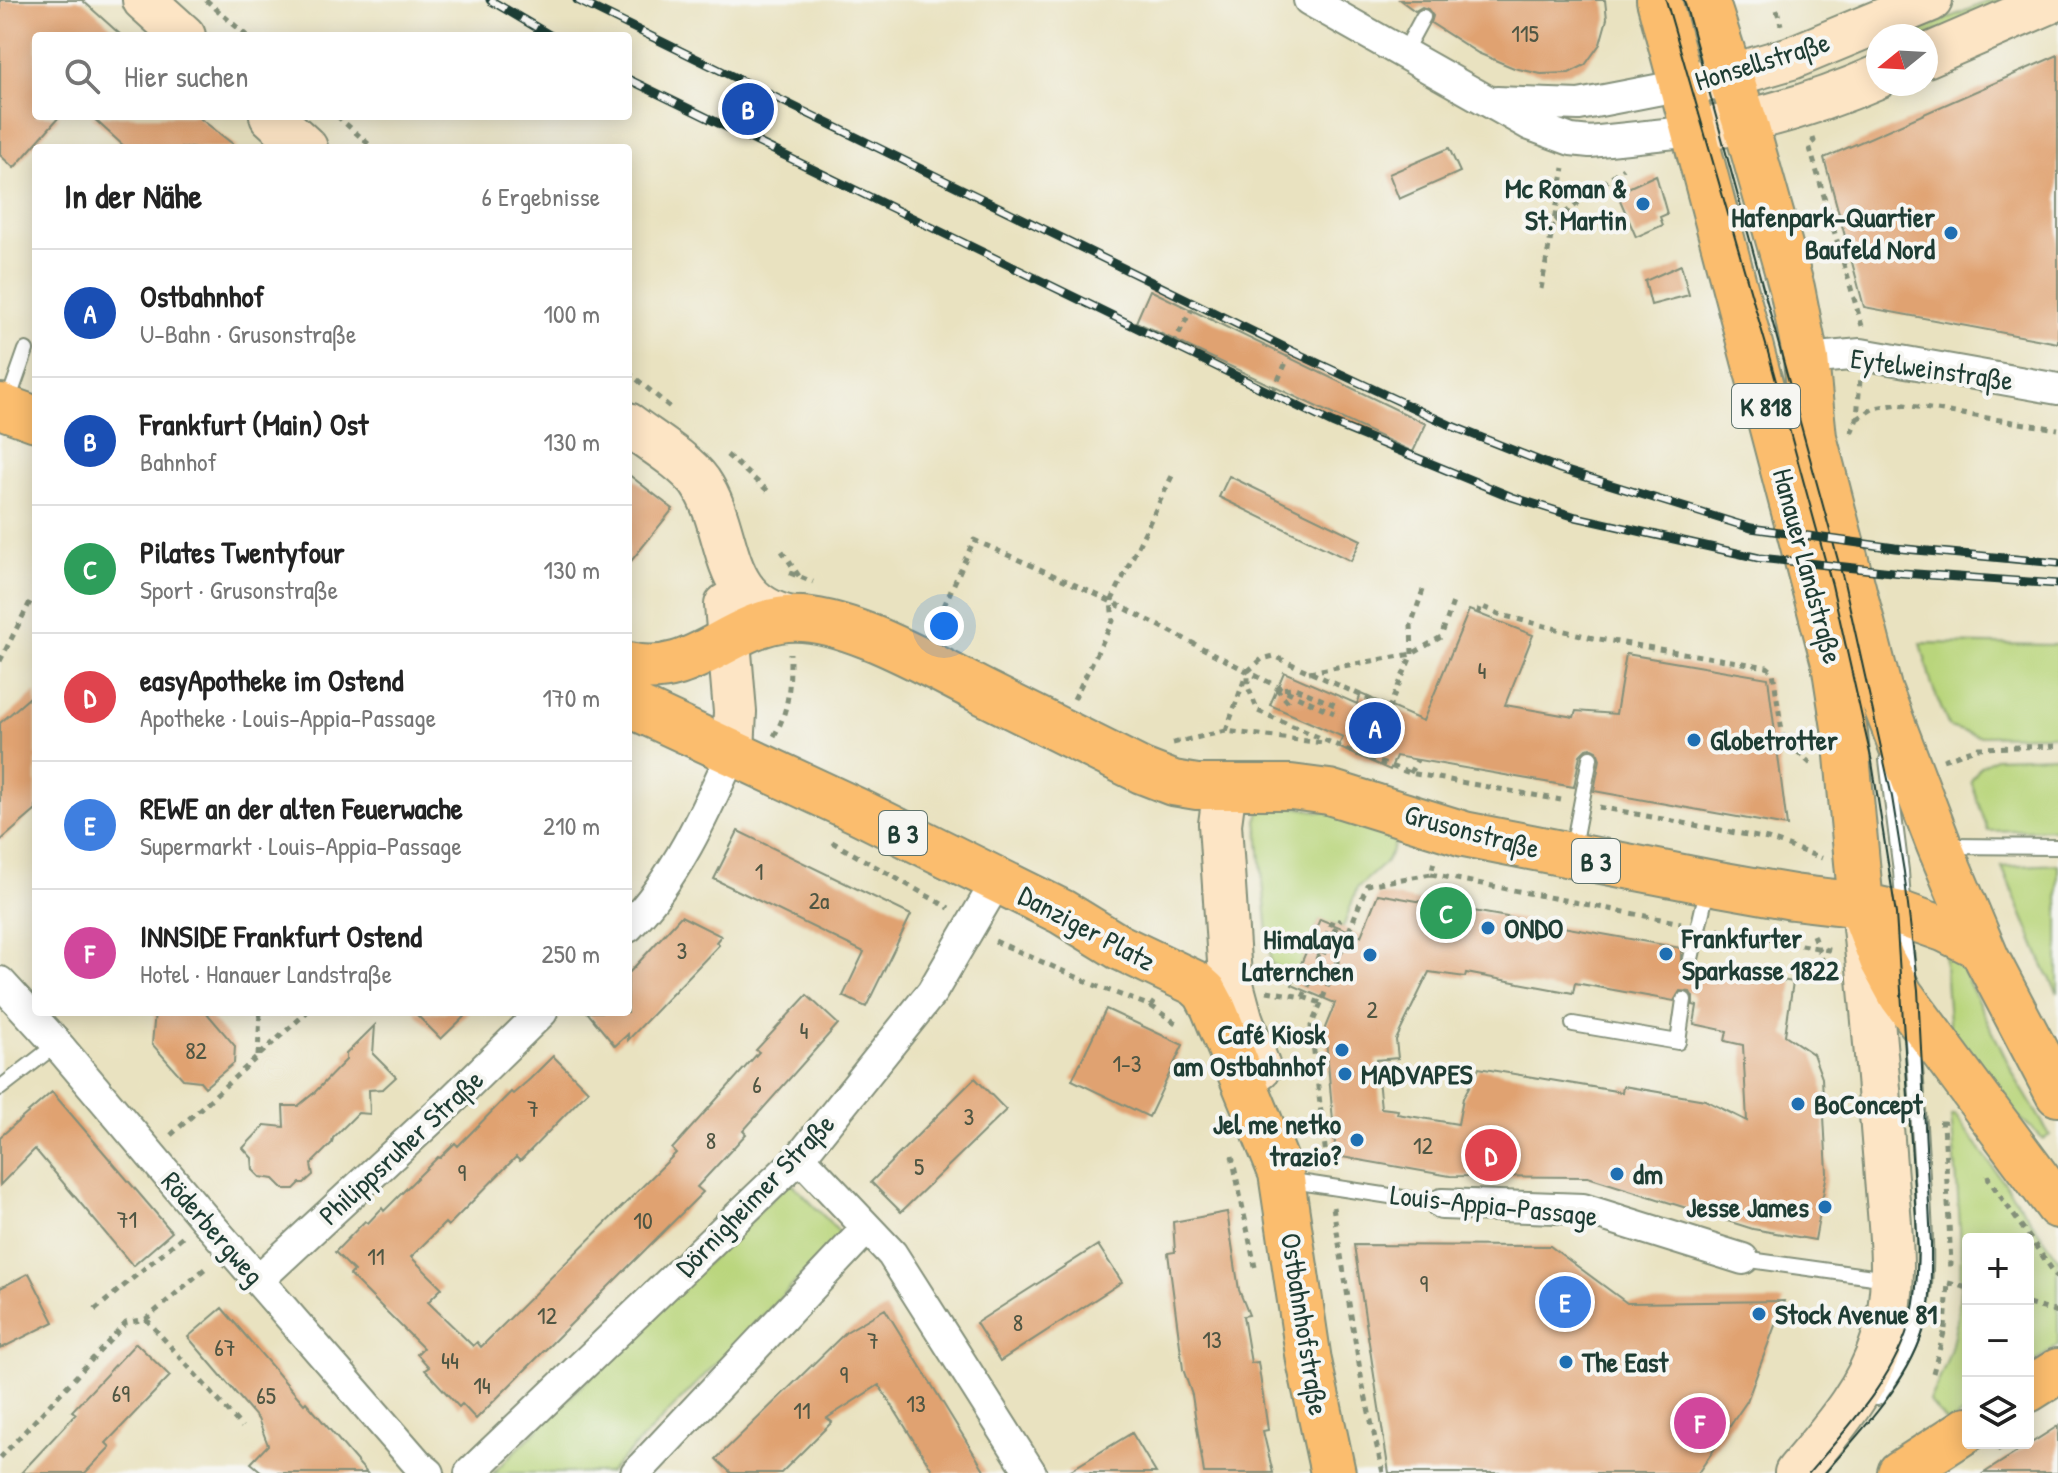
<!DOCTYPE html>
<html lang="de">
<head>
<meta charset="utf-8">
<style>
	body { margin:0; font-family:"Patrick Hand",sans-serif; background:#f2f2f2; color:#222 }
	.controls { position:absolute; right:24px; bottom:24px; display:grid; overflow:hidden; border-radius:8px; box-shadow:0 4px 20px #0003 }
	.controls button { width:72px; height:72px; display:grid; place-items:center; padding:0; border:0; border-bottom:2px solid #e0e0e0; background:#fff; color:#222; font:40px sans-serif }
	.compass { position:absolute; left:1866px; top:24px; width:72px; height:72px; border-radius:50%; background:#fff; box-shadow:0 4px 20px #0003; rotate:252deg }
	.you { position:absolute; left:944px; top:626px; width:28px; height:28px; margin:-20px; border:6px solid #fff; border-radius:50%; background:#1a73e8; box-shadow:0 0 0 12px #1a73e833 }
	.badge { display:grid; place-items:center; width:52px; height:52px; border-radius:50%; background:#111827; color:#fff; font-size:26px; font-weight:700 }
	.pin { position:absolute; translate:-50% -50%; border:4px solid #fff; box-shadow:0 2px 8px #0006 }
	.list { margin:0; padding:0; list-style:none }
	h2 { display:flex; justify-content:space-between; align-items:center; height:104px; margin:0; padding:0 32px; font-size:34px }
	h2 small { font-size:26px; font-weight:400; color:#767676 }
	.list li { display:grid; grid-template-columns:52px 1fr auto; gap:24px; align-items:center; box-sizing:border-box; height:128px; padding:0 32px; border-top:2px solid #e0e0e0 }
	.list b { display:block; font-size:30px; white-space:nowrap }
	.list p { margin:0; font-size:26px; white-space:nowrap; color:#767676 }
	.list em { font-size:26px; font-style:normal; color:#767676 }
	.icon { flex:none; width:44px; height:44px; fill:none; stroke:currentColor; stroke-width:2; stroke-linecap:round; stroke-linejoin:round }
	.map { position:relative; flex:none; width:2058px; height:1473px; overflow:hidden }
	.search { position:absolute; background:#fff; box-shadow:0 4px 20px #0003; left:32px; top:32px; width:600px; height:88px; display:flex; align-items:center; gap:20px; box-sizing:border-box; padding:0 28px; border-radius:8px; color:#767676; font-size:30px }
	.panel { position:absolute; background:#fff; box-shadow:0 4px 20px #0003; left:32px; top:144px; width:600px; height:872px; border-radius:8px }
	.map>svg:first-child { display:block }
</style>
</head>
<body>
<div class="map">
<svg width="2058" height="1473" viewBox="0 0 2058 1473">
	<rect width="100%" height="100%" fill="#f6f6f2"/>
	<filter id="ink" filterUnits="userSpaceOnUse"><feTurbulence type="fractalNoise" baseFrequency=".0125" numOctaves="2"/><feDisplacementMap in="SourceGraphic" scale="16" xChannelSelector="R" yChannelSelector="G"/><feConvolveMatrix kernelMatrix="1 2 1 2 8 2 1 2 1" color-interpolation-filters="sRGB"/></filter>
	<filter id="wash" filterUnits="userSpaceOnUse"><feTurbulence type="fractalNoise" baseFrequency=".006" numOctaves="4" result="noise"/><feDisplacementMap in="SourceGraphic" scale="32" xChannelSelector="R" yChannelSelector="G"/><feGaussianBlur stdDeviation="1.8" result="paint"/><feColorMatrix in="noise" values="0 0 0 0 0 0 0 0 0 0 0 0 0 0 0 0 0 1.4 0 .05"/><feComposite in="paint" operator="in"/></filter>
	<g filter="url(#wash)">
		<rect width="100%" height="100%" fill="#e9e2c0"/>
		<!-- green -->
		<path fill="#b9d57b" stroke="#6c8958" stroke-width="2" d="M1991,0h21l-86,36h-19z
			M1921,643l137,2v90l-80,1 -29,-9 -17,-41z
			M2058,756v73l-70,2 -17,-50 9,-14 15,-9z
			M1269,803l135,22 -18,37 -29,26 -14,40 -23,-8 -24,57 -25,-13 -14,-144 5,-13z
			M2058,864v129l-15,-28 -41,-98z
			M1944,950l14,11 58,118 34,56 -6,4 -29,-25 -65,-77z
			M1955,1115l103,143v87l-30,22v-128h-60v171l-20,14 -19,-23c9,-18 18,-37 23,-57 17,-67 5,-159 -1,-228z
			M790,1181l52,54 -233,238h-116z"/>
		<g id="blocks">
			<!-- building -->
			<path fill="#e0a271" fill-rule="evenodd" d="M0,0h82l40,36h-86v80h24l-46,52 -14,-13z
				M1400,0h205l2,19 -7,25 -15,21 -16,8 -28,1 -27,-6 -36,-15 -47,-30 2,-7 -5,-7 -6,-2 -7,4z
				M2058,55v288l-194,-36 -40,-149z
				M91,116h106l41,32h-112z
				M1449,148l11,24 -61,27 -10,-25z
				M1656,175l11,39 -7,3 3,8 -27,12 -19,-44z
				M1681,265l8,30 -38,10 -6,-24z
				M1150,290l276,134 -13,28 -277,-130z
				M628,474l45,35 -45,56z
				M1229,476l132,64 -10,21 -132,-64z
				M1469,610l64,25 -28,70 69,12 2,-6 40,3 10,-60 142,24 19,148 -193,-35 6,-32 -3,-8 -6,-3 -5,1 -6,6 -6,32 -178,-31 -6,14 -52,-23 5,-10 -73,-32 14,-33 73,32 4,-10 62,27z
				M36,692v118l-36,31v-118z
				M738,831l173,84 -45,92 -23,-11 21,-44 -150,-73z
				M1378,894l303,54v19l7,6 9,-3 3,-5 93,17 -8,53 28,19 9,24 5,95 -12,67 -62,-11 -165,-52 -138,-1 -114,-20 -11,-128 10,-25 -43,-18 28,-66 41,17zM1429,972l36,5 1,-4 107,20 2,-10 99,18 6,-10 10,1 3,5v8l4,1 -3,18 33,7 -2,10 18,4 4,76 -42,-21 -82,-14 -1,6 -143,-24 -16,30 -5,26 -61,-10 1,-4 -17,-2 -5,-48 22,-2 -2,-18z
				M681,916l40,20 -5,6 3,3 -91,95v-6l-13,12 -28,-34h41v-38z
				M807,995l31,29 -95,107 3,3 -49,53 6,5 -227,227 -14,-15 -3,3 -34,-37 4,-3 -12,-13 6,-6 -73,-73 4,-4 -19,-19 30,-31 3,2 14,-15 2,3 54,-54 2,1 15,-15 3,3 53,-54 2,2 17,-15 23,-23 35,35 -68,70 -4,-4 -68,69 -3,-3 -34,34 31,31 -14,14 45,44 4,-4 4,5 195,-194 -4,-4 87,-97 -3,-2z
				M1106,1009l77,36 -34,72 -77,-37z
				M155,1012h51l29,34 -1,17 -29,24 -5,-6 -17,-2 -31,-35z
				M414,1012h55l-28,27z
				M375,1025l-2,29 23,23 -13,12 -14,1 1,24 -12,-1 -25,25 -1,5 -21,21 2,11 -9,8h-4l-6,6h-10l-10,-10 -14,-2 -7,-7 -1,-12 -9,-10 22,-23 19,2 -1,-21h15l17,-14 31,-32v-6z
				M975,1078l31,32 -105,102 -30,-30z
				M52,1092l120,140 -39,34 -98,-117 -35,36v-48z
				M1227,1212l12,78 10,25 -6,1 8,47 7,-1 10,68 -5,1 10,42h-69l-12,-78 -9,-26 -15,-116 7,-1 -2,-30z
				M1098,1245l24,37 -122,79 -24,-38z
				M1354,1245l196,1 77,57 157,-2 -37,100 -49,72h-309z
				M29,1273l25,49 -54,27v-61z
				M222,1308l82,96 2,-2 61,71h-104l-12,-10 17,-18 -10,-26 -70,-82z
				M885,1309l101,164h-52l-55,-88 -52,33 5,4 -51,51h-50l-15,-14 130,-127z
				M136,1343l34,33 -64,67 4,4 -25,26h-64l55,-59 -4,-3z
				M2058,1426v47h-74z
				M1132,1433l24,40h-90z"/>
		</g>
	</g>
	<g filter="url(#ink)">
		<use href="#blocks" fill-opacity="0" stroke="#84907a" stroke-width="2"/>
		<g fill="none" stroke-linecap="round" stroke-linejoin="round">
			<!-- lane casing -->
			<g stroke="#84907a" stroke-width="18">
				<path id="lane" d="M1403,54l20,-37
					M7,404l19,-54
					M1887,760l14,111 7,107
					M1946,846l112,1
					M1572,852l18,-94
					M1690,963l18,-77
					M1573,1024l105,18 6,-42
					M0,1088l57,-44
					M1286,1180l156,24
					M1743,1259l144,20
					M1877,1398c17,-23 33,-47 40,-75 12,-41 8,-86 6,-128 -3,-55 -6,-110 -11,-164"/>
			</g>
			<!-- street casing -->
			<g stroke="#84907a" stroke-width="34">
				<path id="street" d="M1309,0l221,125 41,15 19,2 104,-11
					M1497,102l82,3 103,-20
					M1806,359l55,-5 197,35
					M628,927c48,-49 77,-114 105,-176
					M0,982l57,62 147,174 214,246 11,9
					M800,1157l92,97 139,219
					M1442,1204l141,5 160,50
					M258,1280l191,-177 93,-91
					M470,1473l330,-316 132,-165 65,-111
					M636,1473l231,-245"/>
			</g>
			<!-- secondary casing -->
			<g stroke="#84907a" stroke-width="46">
				<path id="secondary" d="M144,0l40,36
					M1926,56l129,-56
					M1682,85l47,-9 62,-18 140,-58
					M271,116l35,32
					M1694,131c63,-10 125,-28 184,-54
					M628,424c21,16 57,37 72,58 34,50 16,119 91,136
					M726,605l9,107 -2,39
					M1225,787l-5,37 10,153 11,41 18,50
					M1796,1473c33,-40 71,-82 86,-132 18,-57 7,-119 3,-176 -6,-80 -13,-159 -21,-238"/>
			</g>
			<!-- primary casing -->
			<g stroke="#84907a" stroke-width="48">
				<path id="primary" d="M1659,0l175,663 11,71 16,171 21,55 19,35 157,211
					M1706,0l39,122 47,166 14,71 8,78 65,251 60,157 48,114 71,135
					M0,406l36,13
					M628,665c65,15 100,-41 159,-46 56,-5 142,46 192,71 54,27 108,54 163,81l31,12 24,4h94l38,5 135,42 244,48 85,15 68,8 43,10 42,15 36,18
					M628,704l230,107 204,101 57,35 76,36 10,9 8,15 68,166 28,188 24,112
					M2028,1390l30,-19
					M1900,1473l68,-44"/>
			</g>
			<!-- path -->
			<path stroke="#84907a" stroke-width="5" stroke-dasharray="6 6" stroke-linecap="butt" d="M206,0l41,36
				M1777,10l4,15
				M337,116l36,32
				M1813,138l1,3 -5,4 53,181
				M1555,221l68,-53
				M1541,289l23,-121
				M1173,344l19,-35
				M628,372l42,35
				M1273,391l16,-35
				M1857,419l17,-11 24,-4 160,25
				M1851,433l6,-14 3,-39
				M727,455l41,36
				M782,551l17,25
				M790,573l23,9
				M1423,590l-12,35 1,29 -23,54 -115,-52 -12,3 -14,12v16l10,24 106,46 46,16 151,27
				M1478,614l3,-8 20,9 92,23 174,29 6,5 10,66 30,28
				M934,628l40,-88c47,21 94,41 140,63 74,36 145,77 220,110
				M0,661l31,-61 5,4
				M1309,672l103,-18 29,-17 12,-35
				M1074,699l39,-78 -2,-19 62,-128
				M1288,702l-11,-13 18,-1 42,18
				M1226,731l20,-56
				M774,736c16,-27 16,-52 16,-83
				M1173,743l53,-12 98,12
				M1364,757l8,-17
				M1943,760l35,-12 80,-2
				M1410,773l7,-13
				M1599,807l169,32 54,19
				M832,842l117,66
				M1431,874l250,49
				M1718,930l116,21
				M1813,935l9,24 11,17
				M995,941l104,46 52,19 3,-4
				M1308,982l26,-66
				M1267,991l36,6 37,-78
				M1303,997l18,6 46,-118 64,-11 3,-13
				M1321,1003l-10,23 16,139
				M1151,1006l29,20
				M258,1056l2,-44
				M1939,1123h5l7,141h-4v4
				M171,1135l136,-123
				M1232,1156l23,111
				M1988,1175l1,5 69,98
				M1333,1207l29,175 21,91
				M1948,1283l20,5
				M2028,1304l30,8
				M95,1310l88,-74
				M146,1319l96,108
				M1945,1329l3,-47
				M1933,1373l12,-44
				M1997,1450l11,-7
				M0,1458l126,-135 20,-4 62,-53"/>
			<!-- lane -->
			<use href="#lane" stroke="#fff" stroke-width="14"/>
			<!-- street -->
			<use href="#street" stroke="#fff" stroke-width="30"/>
			<!-- secondary -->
			<use href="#secondary" stroke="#fde5c5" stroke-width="42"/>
			<!-- primary -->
			<use href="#primary" stroke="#fbbd6e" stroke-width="44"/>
			<!-- tram -->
			<path stroke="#1f3d34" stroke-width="2" d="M1666,0l100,345 66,240 40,177 24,152 22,335c-1,22 -1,46 -7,68 -15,60 -63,110 -102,156
				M1684,0l160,582 48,215 12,75 14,118 13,254c0,27 1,55 -6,81 -16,58 -62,103 -100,148"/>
			<!-- rail casing -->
			<g stroke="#1f3d34" stroke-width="9">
				<path id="rail" d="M490,0l61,36
					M577,0l717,352 158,74 108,43 191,59 144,20 163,15
					M628,79l704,344 180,74 64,20 183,41 143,15 156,11"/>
			</g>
			<!-- rail -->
			<use href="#rail" stroke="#f6f6f2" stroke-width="6" stroke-dasharray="18" stroke-linecap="butt"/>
		</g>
	</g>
	<!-- markers -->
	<g fill="#1f6fb2" stroke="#f6f6f2" stroke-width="3">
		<circle cx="1643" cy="204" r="8"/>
		<circle cx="1951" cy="233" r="8"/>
		<circle cx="1694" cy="740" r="8"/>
		<circle cx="1488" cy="928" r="8"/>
		<circle cx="1666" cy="954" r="8"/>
		<circle cx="1370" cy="955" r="8"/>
		<circle cx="1342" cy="1050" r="8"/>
		<circle cx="1345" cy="1074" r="8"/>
		<circle cx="1798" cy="1104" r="8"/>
		<circle cx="1357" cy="1140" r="8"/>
		<circle cx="1617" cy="1174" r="8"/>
		<circle cx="1825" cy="1207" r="8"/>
		<circle cx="1759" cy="1314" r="8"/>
		<circle cx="1566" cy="1362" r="8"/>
	</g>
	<g text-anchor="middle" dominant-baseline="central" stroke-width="8" stroke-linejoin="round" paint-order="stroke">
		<!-- number labels -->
		<g font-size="24" fill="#4f5643">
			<text x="1525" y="33">115</text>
			<text x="1482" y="670">4</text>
			<text x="759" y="871">1</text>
			<text x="819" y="900">2a</text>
			<text x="682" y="950">3</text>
			<text x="1372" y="1009">2</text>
			<text x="804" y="1030">4</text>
			<text x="196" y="1050">82</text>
			<text x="1127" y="1063">1-3</text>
			<text x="757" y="1084">6</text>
			<text x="533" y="1108">7</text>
			<text x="969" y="1116">3</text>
			<text x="711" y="1140">8</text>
			<text x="1423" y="1145">12</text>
			<text x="919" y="1166">5</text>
			<text x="462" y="1172">9</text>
			<text x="127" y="1219">71</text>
			<text x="643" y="1220">10</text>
			<text x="376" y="1256">11</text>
			<text x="1424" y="1283">9</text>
			<text x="547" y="1315">12</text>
			<text x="1018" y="1322">8</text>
			<text x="1212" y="1339">13</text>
			<text x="873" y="1340">7</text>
			<text x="225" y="1347">67</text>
			<text x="450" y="1360">44</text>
			<text x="844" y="1374">9</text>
			<text x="482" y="1385">14</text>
			<text x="121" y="1393">69</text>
			<text x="266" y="1395">65</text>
			<text x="916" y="1403">13</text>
			<text x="802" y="1410">11</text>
		</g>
		<!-- shield labels -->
		<g fill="#f6f6f2" stroke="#60746d" stroke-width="2">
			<rect x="1732" y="384" width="68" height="44" rx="6"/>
			<rect x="879" y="811" width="48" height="44" rx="6"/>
			<rect x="1572" y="839" width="48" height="44" rx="6"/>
		</g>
		<g font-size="26" font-weight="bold" fill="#1f3d34">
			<text x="1766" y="406">K 818</text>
			<text x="903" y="833">B 3</text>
			<text x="1596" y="861">B 3</text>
		</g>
		<!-- street labels -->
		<g font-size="28" fill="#1f3d34" stroke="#f6f6f2">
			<text transform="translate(1762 61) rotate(-17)">Honsellstraße</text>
			<text transform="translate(1932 369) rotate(8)">Eytelweinstraße</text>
			<text transform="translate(1808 566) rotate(75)">Hanauer Landstraße</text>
			<text transform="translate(1472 831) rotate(15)">Grusonstraße</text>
			<text transform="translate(1087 928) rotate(28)">Danziger Platz</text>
			<text transform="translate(401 1147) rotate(-43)">Philippsruher Straße</text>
			<text transform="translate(755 1195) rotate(-46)">Dörnigheimer Straße</text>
			<text transform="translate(1494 1205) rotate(6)">Louis-Appia-Passage</text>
			<text transform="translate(213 1228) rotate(49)">Röderbergweg</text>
			<text transform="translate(1305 1324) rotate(81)">Ostbahnhofstraße</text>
		</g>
		<!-- poi labels -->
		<g font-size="28" font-weight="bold" fill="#1f3d34" stroke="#f6f6f2" text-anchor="start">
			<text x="1627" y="188" text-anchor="end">Mc Roman &amp;<tspan x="1627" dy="32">St. Martin</tspan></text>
			<text x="1935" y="217" text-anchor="end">Hafenpark-Quartier<tspan x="1935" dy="32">Baufeld Nord</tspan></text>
			<text x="1710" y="740">Globetrotter</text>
			<text x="1504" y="928">ONDO</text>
			<text x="1682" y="938">Frankfurter<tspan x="1682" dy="32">Sparkasse 1822</tspan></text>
			<text x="1354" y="939" text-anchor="end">Himalaya<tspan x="1354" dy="32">Laternchen</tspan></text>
			<text x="1326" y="1034" text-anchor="end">Café Kiosk<tspan x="1326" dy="32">am Ostbahnhof</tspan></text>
			<text x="1361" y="1074">MADVAPES</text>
			<text x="1814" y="1104">BoConcept</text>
			<text x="1341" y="1124" text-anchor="end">Jel me netko<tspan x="1341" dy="32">trazio?</tspan></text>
			<text x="1633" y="1174">dm</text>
			<text x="1809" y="1207" text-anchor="end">Jesse James</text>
			<text x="1775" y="1314">Stock Avenue 81</text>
			<text x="1582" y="1362">The East</text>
		</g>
	</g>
</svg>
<div class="controls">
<button>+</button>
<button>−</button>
<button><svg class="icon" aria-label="layers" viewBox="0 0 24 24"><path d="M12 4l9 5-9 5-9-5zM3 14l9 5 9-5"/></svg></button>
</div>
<svg class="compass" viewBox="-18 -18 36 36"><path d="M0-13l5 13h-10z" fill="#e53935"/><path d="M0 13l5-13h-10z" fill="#767676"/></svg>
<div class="you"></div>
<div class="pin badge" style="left:1375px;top:728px;background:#1a4fb4">A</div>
<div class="pin badge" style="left:748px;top:109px;background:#1a4fb4">B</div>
<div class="pin badge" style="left:1446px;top:913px;background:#2e9e5b">C</div>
<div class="pin badge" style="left:1491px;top:1155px;background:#e0444e">D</div>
<div class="pin badge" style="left:1565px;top:1302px;background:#3f7fe0">E</div>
<div class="pin badge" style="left:1700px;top:1423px;background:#d1479c">F</div>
<div class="search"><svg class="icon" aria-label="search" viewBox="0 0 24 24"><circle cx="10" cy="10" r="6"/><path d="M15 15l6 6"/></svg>Hier suchen</div>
<section class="panel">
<h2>In der Nähe<small>6 Ergebnisse</small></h2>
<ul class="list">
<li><span class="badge" style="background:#1a4fb4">A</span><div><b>Ostbahnhof</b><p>U-Bahn · Grusonstraße</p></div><em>100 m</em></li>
<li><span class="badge" style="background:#1a4fb4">B</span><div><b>Frankfurt (Main) Ost</b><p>Bahnhof</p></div><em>130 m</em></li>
<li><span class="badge" style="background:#2e9e5b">C</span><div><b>Pilates Twentyfour</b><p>Sport · Grusonstraße</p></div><em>130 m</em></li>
<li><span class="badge" style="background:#e0444e">D</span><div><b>easyApotheke im Ostend</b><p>Apotheke · Louis-Appia-Passage</p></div><em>170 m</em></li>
<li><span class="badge" style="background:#3f7fe0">E</span><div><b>REWE an der alten Feuerwache</b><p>Supermarkt · Louis-Appia-Passage</p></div><em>210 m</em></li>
<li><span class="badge" style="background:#d1479c">F</span><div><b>INNSIDE Frankfurt Ostend</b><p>Hotel · Hanauer Landstraße</p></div><em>250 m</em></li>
</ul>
</section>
</div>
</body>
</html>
